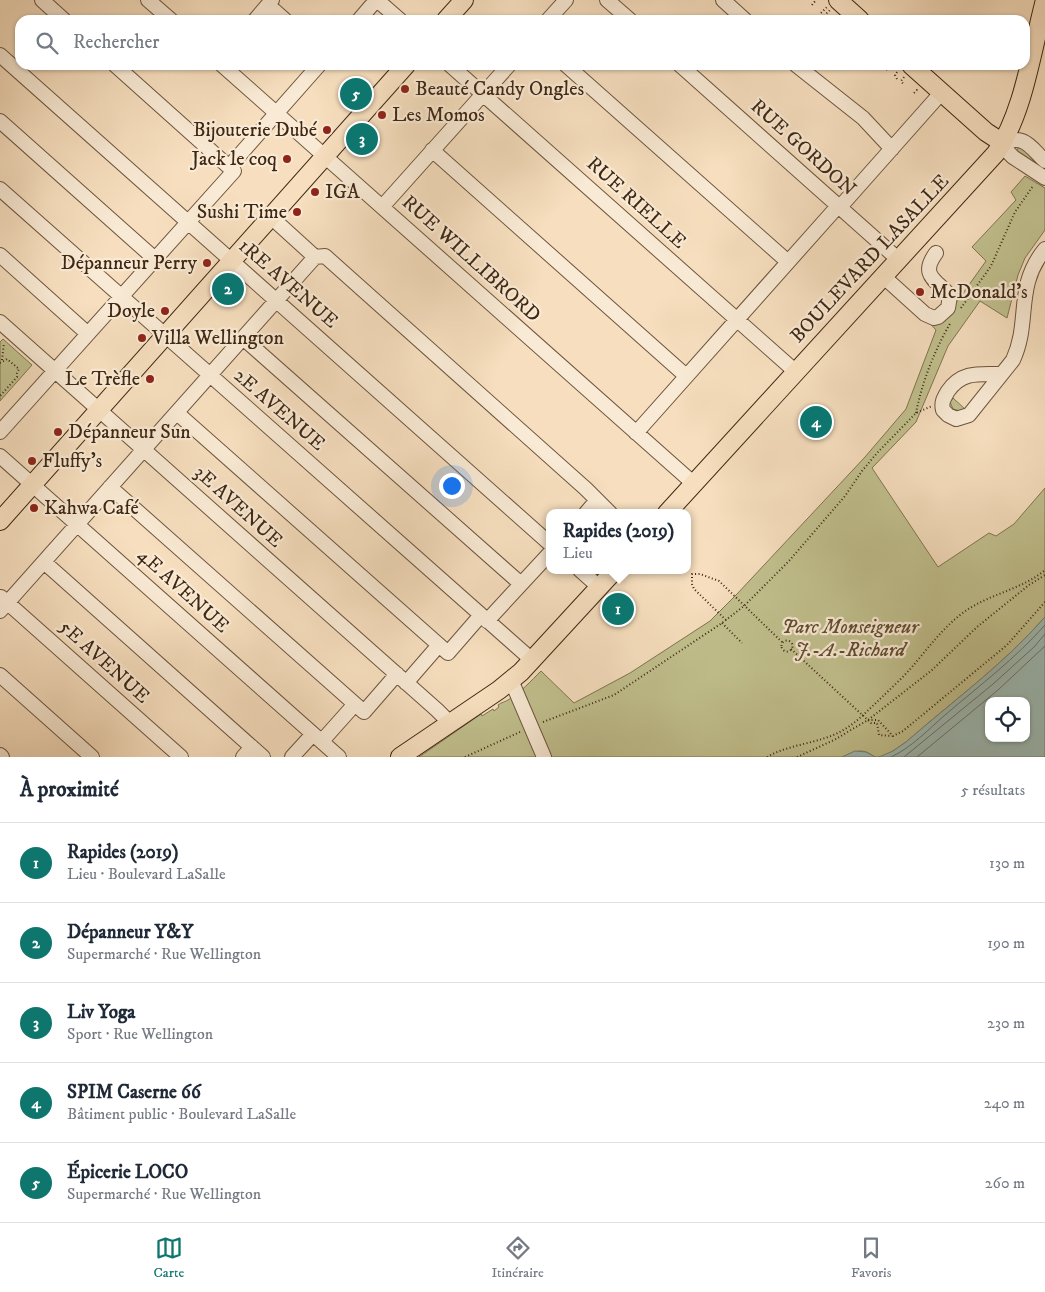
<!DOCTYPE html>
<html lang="fr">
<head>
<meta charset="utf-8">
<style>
	body { margin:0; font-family:"IM FELL DW Pica",serif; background:#f2f2f3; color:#1f2937 }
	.controls { position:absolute; right:15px; bottom:15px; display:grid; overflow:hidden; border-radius:10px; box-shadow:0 1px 4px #0004 }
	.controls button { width:45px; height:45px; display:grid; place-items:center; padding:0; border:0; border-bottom:1px solid #e0e1e3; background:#fff; color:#1f2937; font:25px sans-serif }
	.you { position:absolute; left:451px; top:485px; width:18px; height:18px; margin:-12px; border:4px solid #fff; border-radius:50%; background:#1a73e8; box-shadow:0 0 0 8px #1a73e833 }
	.badge { display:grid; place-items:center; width:32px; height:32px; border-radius:50%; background:#0f766e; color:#fff; font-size:16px; font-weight:700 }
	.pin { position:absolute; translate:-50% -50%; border:2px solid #fff; box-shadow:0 1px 5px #0006 }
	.popup { position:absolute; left:546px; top:509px; width:145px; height:65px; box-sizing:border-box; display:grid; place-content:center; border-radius:10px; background:#fff; filter:drop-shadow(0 1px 4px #0005); font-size:16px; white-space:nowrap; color:#747a83 }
	.popup b { font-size:19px; color:#1f2937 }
	.popup::after { content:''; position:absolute; left:50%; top:100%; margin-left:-10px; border:10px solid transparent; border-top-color:#fff }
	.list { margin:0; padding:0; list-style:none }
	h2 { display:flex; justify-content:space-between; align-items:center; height:65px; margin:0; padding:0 20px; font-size:21px }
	h2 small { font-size:16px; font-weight:400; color:#747a83 }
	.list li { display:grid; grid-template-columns:32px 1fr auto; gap:15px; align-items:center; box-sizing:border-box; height:80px; padding:0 20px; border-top:1px solid #e0e1e3 }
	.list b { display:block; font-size:19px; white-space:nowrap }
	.list p { margin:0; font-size:16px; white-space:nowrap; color:#747a83 }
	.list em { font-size:16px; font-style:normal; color:#747a83 }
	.icon { flex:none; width:28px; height:28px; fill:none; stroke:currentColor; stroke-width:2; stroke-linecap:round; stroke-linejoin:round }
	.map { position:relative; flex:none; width:1045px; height:757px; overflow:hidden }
	.search { position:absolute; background:#fff; box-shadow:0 1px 4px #0004; left:15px; right:15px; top:15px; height:55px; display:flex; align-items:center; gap:12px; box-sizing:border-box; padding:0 18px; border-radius:15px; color:#747a83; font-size:19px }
	.sheet { height:465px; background:#fff }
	nav { display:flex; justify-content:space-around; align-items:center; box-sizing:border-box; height:70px; border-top:1px solid #e0e1e3; background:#fff; font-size:14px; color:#747a83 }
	nav a { display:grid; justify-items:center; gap:2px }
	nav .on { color:#0f766e }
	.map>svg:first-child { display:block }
</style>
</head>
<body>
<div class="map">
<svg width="1045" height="757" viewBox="0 0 1045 757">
	<rect width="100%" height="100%" fill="#f6debe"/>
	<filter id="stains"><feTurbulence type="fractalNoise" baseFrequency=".004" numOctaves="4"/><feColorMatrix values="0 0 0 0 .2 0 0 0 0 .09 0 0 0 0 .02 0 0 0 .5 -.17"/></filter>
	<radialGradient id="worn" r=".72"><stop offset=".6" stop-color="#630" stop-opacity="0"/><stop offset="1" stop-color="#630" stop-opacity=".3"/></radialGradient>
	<!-- green -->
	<path fill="#c1c08e" stroke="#807451" d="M1019,147h3l17,19 -21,-12 -2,-3z
		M1025,176l20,12v42l-20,28 -7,17 -11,43 -27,-17 -32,45 -32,76 -44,46 66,99 51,-34 7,3 18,-12 31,-36v129c-41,47 -92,84 -139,125 -8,5 -19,15 -29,15 -4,0 -7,-4 -11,-5 -8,-3 -16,2 -24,5h-423l62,-43 1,2 11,-7 1,2 5,-4 -1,-2c4,-3 7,-3 10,-5 13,-8 23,-19 33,-29l33,32 56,-30 80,-52 27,-27 128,-137 41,-48 30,-79 -10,-11 25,-9 35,-49 -14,-14 44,-47 -5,-8z
		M3,339l29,26 -32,36v-59z
		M953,398l12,11 -5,2 -7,-2 -3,-7z"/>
	<!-- water -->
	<path fill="#9dbbb6" stroke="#778075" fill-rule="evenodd" d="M1045,617v140h-166l14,-6 13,-9c47,-41 98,-78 139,-125zM989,701h37v37h-37z
		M855,751l11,1 9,5h-33z"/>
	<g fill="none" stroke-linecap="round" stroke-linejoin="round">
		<!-- shore -->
		<path stroke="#6e7165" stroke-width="1" d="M891,757c20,-9 38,-28 54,-42 35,-30 70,-56 100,-90
			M904,757l89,-73 41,-37 11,-13
			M917,757l81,-67 47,-44"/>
		<!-- minor casing -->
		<g stroke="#6d553e" stroke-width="16">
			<path id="minor" d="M42,0l22,20
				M148,0l23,20
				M377,0l23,20
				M607,0l23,20
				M723,0l22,20
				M268,5l17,15
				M255,20l17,-20
				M359,20l12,-14
				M548,20l18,-20
				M0,55l549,488
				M115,65l114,102
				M222,65l471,418
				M450,65l346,307
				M566,65l221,196
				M680,65l219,195
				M796,65l67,53 29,31
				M0,121l155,138
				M432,150l253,225
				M1045,161c-15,-14 -20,-27 -42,-18l6,10 4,4 32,21
				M0,189l532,471
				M382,207l127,-142
				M840,207l102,-115
				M271,217l44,40 10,-1 261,233 24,24
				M0,255l88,79
				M884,277l41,37 9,4 4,-1 10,-9 2,-12c-13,-16 -31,-20 -14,-43
				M0,322l437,388 13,13
				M243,338l278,246
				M1001,374c-22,0 -39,-3 -53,17 -4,7 -7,11 -5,19l5,5 8,4 13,-4 44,-55c18,-39 1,-73 32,-111
				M177,413l271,240 33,-38
				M0,432l234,-261 -5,-4 90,-102
				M636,433l202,-227
				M0,456l339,301
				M110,487l254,225 33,-38
				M586,513l11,-13
				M44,562l219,195
				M580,570l19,17
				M1,597l180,160
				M0,611l315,-354
				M487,621l62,-67
				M0,675l92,82
				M511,680l33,77
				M406,683l33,-38
				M322,741l33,-37
				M0,755l2,2
				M243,757l9,-10
				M292,757l21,-23"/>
		</g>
		<!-- major casing -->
		<g stroke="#3f2714" stroke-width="20">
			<path id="major" d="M838,0l22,20
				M446,20l18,-20
				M911,65l75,67 17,11
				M667,513l329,-360c28,-41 36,-104 49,-153
				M0,521l406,-456
				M400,757l99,-67 22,-18 94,-102"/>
		</g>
		<!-- path -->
		<path stroke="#3f2714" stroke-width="2" stroke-dasharray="1 2.5" stroke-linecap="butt" d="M812,5l4,-5
			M821,13l6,-6
			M824,16l6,-6
			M878,65h2
			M886,70l5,-5
			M904,77l-3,4 3,4
			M897,79l-2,-4 3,-4
			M914,93l3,-3 2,1
			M961,308l30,-42 24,-54 18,-26
			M2,360l2,-17
			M0,363l7,-4 12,10 -2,4v4l-17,19
			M916,413c6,-31 19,-64 35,-91
			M726,620l-32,-31 -2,-5v-10h8l19,7 63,61
			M722,623l20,20
			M781.5 646a5.5 5.5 0 1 1 11 0a5.5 5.5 0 1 1-11 0Z
			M791,649l80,74h6l2,12 13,1
			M868,720h10l15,16 10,-5 104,-86 38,-43
			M543,722l71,-27 108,-72 22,-17 45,-45 56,-65 17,-25 15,-18 39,-40 16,-7
			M465,757l55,-25
			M767,757c24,-14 54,-13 78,-28 12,-7 22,-18 32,-27 13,-13 28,-26 40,-41 15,-18 28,-35 47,-49 25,-18 59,-23 81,-42
			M797,757l37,-17 34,-20 64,-50 45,-43 52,-42 16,-10"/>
		<!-- minor -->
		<use href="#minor" stroke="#f9ead5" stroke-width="14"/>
		<!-- major -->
		<use href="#major" stroke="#f6debe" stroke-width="18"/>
	</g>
	<!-- markers -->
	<g fill="#8f2418" stroke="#f9ead5" stroke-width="2">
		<circle cx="405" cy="89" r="5"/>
		<circle cx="382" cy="115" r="5"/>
		<circle cx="327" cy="130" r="5"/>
		<circle cx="287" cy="159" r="5"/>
		<circle cx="315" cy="192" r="5"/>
		<circle cx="297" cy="212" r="5"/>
		<circle cx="207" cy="263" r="5"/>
		<circle cx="920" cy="292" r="5"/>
		<circle cx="165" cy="311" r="5"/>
		<circle cx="142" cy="338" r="5"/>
		<circle cx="150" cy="379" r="5"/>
		<circle cx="58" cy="432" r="5"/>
		<circle cx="32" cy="461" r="5"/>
		<circle cx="34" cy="508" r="5"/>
	</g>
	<g text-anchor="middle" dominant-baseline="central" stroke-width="4.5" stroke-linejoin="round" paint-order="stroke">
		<!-- poi labels -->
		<g font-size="20" fill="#3f2714" stroke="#f9ead5" text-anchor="start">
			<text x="415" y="89">Beauté Candy Ongles</text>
			<text x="392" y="115">Les Momos</text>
			<text x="317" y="130" text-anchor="end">Bijouterie Dubé</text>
			<text x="277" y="159" text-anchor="end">Jack le coq</text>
			<text x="325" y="192">IGA</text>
			<text x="287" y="212" text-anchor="end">Sushi Time</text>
			<text x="197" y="263" text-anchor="end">Dépanneur Perry</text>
			<text x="930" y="292">McDonald's</text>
			<text x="155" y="311" text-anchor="end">Doyle</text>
			<text x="152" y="338">Villa Wellington</text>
			<text x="140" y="379" text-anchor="end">Le Trèfle</text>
			<text x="68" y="432">Dépanneur Sun</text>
			<text x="42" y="461">Fluffy's</text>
			<text x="44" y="508">Kahwa Café</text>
		</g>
		<!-- street labels -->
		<g font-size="20" fill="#3f2714" stroke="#f9ead5">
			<text transform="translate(803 148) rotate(42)">RUE GORDON</text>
			<text transform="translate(636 203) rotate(42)">RUE RIELLE</text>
			<text transform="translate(471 259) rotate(42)">RUE WILLIBRORD</text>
			<text transform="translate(870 259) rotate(-47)">BOULEVARD LASALLE</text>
			<text transform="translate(288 284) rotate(41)">1RE AVENUE</text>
			<text transform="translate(279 410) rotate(41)">2E AVENUE</text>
			<text transform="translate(238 507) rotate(42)">3E AVENUE</text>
			<text transform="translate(183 591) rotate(42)">4E AVENUE</text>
			<text transform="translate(104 662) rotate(42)">5E AVENUE</text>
		</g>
		<!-- park labels -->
		<g font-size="20" font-style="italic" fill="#604d32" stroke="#f9ead5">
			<text x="850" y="627">Parc Monseigneur<tspan x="850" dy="23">J.-A.-Richard</tspan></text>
		</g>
	</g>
	<rect width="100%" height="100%" filter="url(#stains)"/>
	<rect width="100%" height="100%" fill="url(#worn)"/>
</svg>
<div class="controls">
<button><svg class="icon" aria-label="locate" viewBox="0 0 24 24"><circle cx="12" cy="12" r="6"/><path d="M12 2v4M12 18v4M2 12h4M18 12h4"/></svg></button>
</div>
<div class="you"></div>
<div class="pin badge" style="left:618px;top:609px">1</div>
<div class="popup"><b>Rapides (2019)</b>Lieu</div>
<div class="pin badge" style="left:228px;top:289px">2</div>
<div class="pin badge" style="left:362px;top:139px">3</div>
<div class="pin badge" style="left:816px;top:422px">4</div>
<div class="pin badge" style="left:356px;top:94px">5</div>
<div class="search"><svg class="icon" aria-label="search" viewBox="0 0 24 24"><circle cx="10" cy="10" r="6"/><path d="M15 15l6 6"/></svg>Rechercher</div>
</div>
<section class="sheet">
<h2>À proximité<small>5 résultats</small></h2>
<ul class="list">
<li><span class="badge">1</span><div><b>Rapides (2019)</b><p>Lieu · Boulevard LaSalle</p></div><em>130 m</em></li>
<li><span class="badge">2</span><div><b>Dépanneur Y&amp;Y</b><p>Supermarché · Rue Wellington</p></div><em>190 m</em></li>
<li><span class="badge">3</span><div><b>Liv Yoga</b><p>Sport · Rue Wellington</p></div><em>230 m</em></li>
<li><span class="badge">4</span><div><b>SPIM Caserne 66</b><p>Bâtiment public · Boulevard LaSalle</p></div><em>240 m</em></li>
<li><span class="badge">5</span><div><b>Épicerie LOCO</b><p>Supermarché · Rue Wellington</p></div><em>260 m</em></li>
</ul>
</section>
<nav>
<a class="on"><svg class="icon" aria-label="map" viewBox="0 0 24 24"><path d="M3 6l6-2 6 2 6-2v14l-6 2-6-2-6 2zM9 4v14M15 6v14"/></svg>Carte</a>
<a><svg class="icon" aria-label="directions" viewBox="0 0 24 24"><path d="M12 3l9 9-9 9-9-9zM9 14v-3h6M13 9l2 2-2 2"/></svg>Itinéraire</a>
<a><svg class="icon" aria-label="saved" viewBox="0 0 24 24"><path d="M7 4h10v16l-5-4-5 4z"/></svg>Favoris</a>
</nav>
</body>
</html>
